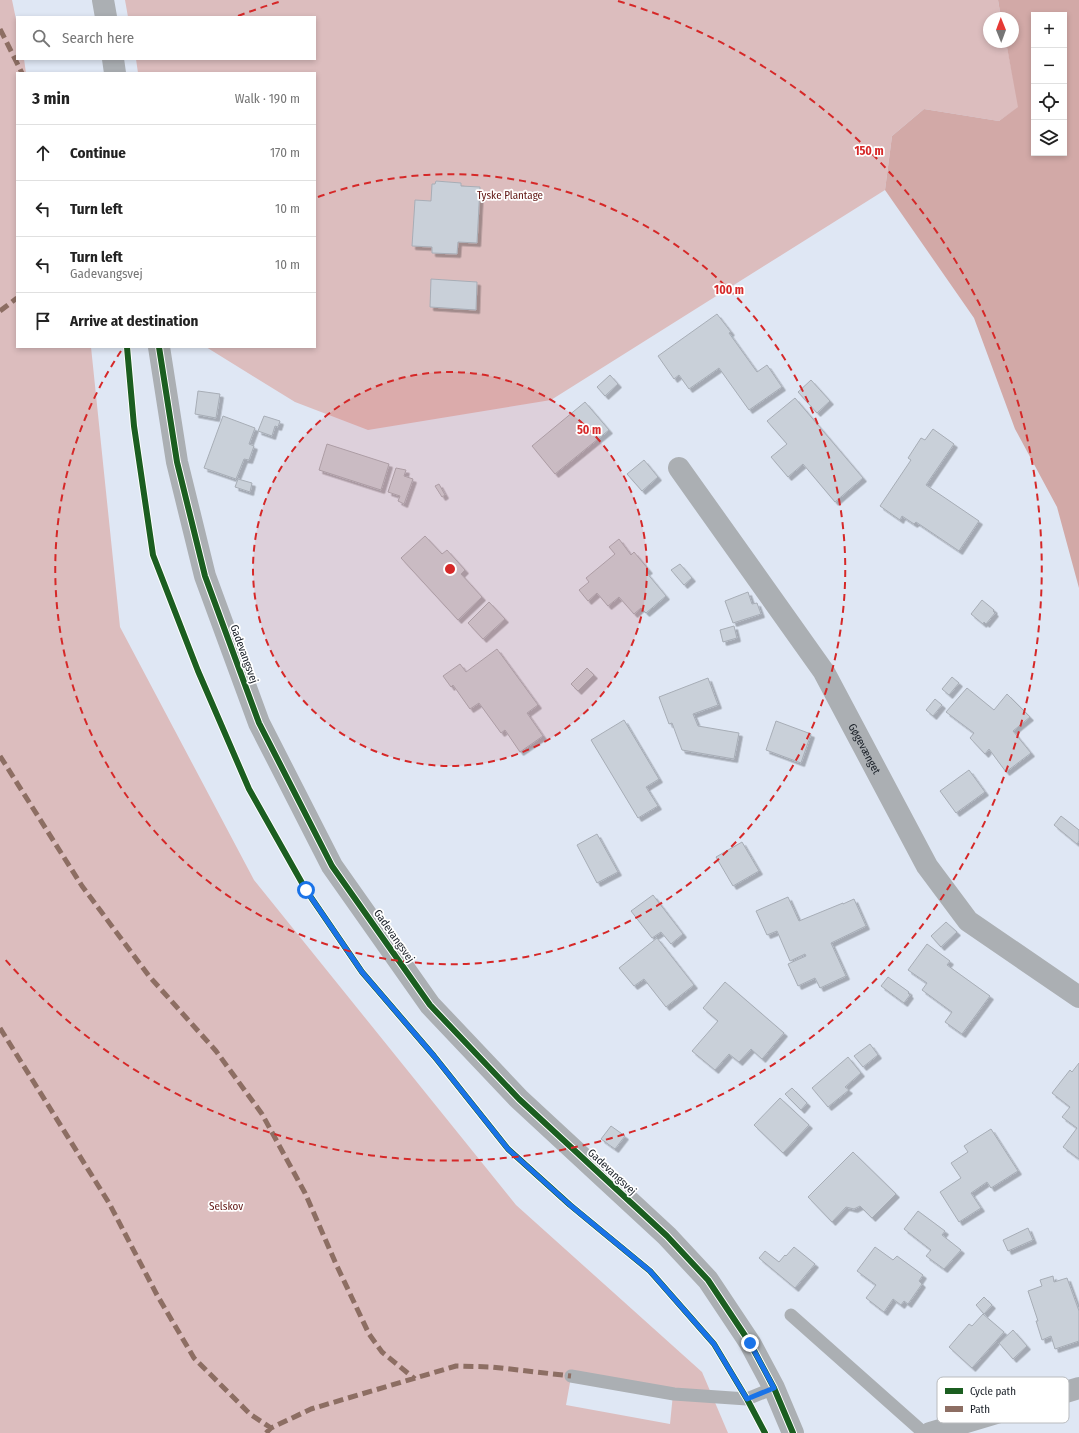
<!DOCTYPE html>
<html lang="en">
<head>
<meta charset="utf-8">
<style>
	body { margin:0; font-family:"Fira Sans Condensed",sans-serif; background:#f6f6f6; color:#222 }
	.controls { position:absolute; right:12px; top:12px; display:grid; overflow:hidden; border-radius:0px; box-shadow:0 2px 6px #0003 }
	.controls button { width:36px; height:36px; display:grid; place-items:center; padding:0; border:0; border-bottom:1px solid #e0e0e0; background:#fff; color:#222; font:20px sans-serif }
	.compass { position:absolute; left:983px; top:12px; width:36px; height:36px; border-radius:50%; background:#fff; box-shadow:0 2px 6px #0003; rotate:359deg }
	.stop { position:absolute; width:12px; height:12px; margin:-9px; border:3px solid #1a73e8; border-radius:50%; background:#fff }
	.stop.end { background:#1a73e8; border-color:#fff; box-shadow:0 1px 4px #0008 }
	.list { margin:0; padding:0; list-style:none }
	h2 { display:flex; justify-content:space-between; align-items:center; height:52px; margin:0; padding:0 16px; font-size:17px }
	h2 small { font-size:13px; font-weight:400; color:#767676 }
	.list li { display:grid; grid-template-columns:26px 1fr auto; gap:12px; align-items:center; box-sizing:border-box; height:56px; padding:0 16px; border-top:1px solid #e0e0e0 }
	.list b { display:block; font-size:15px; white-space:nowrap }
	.list p { margin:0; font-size:13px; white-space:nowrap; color:#767676 }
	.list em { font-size:13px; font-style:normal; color:#767676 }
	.icon { flex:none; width:22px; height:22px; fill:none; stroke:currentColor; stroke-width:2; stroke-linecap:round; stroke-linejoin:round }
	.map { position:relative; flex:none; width:1079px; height:1433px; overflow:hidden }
	.search { position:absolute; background:#fff; box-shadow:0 2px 6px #0003; left:16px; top:16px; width:300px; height:44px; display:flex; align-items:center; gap:10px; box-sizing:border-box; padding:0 14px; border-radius:0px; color:#767676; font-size:15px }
	.panel { position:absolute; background:#fff; box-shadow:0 2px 6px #0003; left:16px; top:72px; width:300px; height:276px; border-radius:0px }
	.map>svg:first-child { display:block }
</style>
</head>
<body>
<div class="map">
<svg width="1079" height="1433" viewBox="0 0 1079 1433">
	<defs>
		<filter id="shadow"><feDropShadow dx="3.5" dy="3.5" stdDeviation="0" flood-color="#0004"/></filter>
	</defs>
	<rect width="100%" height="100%" fill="#dfe7f4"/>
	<!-- forest -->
	<path fill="#dcbdbe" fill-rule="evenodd" d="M0,0h12l5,24v35h7l2,14h-9v274h74l29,280 134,253 262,325 186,167 26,61h-728zM571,1377l102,17 -3,30 -104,-19z
		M125,0h873l3,18h-12v24h17l13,65 -20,14 -75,-12 -32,27 -7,54 -334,210 -183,30 -73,-28 -89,-55h109v-274h-177l-2,-14h179v-42h-187z"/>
	<!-- water -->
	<path fill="#d2a9a7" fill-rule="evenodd" d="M998,0h81v588l-22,-81 -42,-78 -41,-111 -89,-128 7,-54 32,-27 75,12 19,-14 -12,-65h7v-24h-12zM1034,15h30v138h-30z"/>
	<!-- building -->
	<path fill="#c9d0d9" stroke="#a7adb6" filter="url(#shadow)" d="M436,181l25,2v3l19,1 -3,56 -19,-1 -1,12 -25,-1v-6l-20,-1 3,-46 16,1 1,-17h3z
		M431,279l46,3 -1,28 -46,-3z
		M717,314l14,18 -2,1 28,39 10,-7 15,22 -33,23 -30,-42 -30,21 -10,-14 -5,4 -16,-23z
		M610,375l8,9 -13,12 -8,-9z
		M811,380l19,21 -13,12 -19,-21z
		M198,391l22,3 -4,24 -21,-4z
		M795,398l68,80 -28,24 -32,-38 -15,13 -17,-20 16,-13 -20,-23z
		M585,402l24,28 -54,44 -23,-28z
		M223,416l32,12 -6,16 5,2 -5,14 -5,-1 -8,20 -32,-11z
		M264,416l16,5 -2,6 -3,-1 -3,10 -14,-5z
		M933,429l21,15 -28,41 53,36 -20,30 -43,-29 -2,2 -12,-8 -2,4 -20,-14 31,-46 -3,-2 13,-20 4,2z
		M327,444l62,20 -8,26 -62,-20z
		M644,460l14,17 -16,14 -15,-17z
		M396,468l10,2 -2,6 9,3 -9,25 -6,-3 2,-5 -12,-4z
		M238,479l14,4 -2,9 -15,-5z
		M439,484l6,11 -3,2 -7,-11z
		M425,536l17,18 5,-4 18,20 -4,4 21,23 -24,23 -57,-62z
		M619,539l12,16 3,-3 15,18 -3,2 20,24 -20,17 -5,-5 -7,6 -15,-17 -11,9 -11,-13 -9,8 -9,-11 10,-8 -3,-4 29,-24 -6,-7z
		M680,564l12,14 -8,7 -13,-15z
		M748,592l4,12 5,-1 4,11 -28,9 -8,-22z
		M982,600l12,10 -1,1 2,2 -9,11 -2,-2 -1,2 -12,-10z
		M489,602l16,17 -22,20 -15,-16z
		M734,626l3,12 -14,4 -3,-12z
		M497,649l41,56 -11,8 16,23 -23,16 -15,-22 -4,3 -22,-30 -9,6 -17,-24 -2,2 -8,-11 17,-12 6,8z
		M587,668l7,7 -16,16 -7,-7z
		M952,677l7,6 -10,12 -7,-6z
		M708,678l10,27 -25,9 5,12 41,7 -5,26 -52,-9 -10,-27 -3,1 -10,-27z
		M967,688l27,22 13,-16 23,23 -17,14 18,22 -25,19 -17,-23 -4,5 -15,-16 4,-5 -28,-21z
		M935,699l7,6 -9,11 -7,-6z
		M624,720l35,59 -13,8 12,19 -20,12 -47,-78z
		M776,721l35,13 -10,29 -35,-13z
		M969,770l16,22 -29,21 -16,-22z
		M1061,816l18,14v11l-2,3 -23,-19z
		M597,834l21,38 -21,11 -20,-38z
		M742,842l17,29 -26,15 -17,-29z
		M653,895l30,39 -12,10 -10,-12 -9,6 -21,-27z
		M788,897l11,24 44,-18v1l11,-5 12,27 -35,17 15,33 -26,12 -5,-10 -17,8 -10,-22 18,-8 -1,-2 -15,7 -13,-30 -10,4 -11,-24z
		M946,922l11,10 -16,15 -10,-11z
		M657,938l37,47 -28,22 -22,-28 -10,7 -15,-18z
		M927,944l23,17 -3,4 43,31 -28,38 -17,-12 7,-10 -30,-22 5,-7 -19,-13z
		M888,977l21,15 -1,1 2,2 -6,8 -23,-17z
		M725,982l59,51 -22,26 -11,-10 -12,13 -10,-8 -14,16 -23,-19 26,-30 -15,-13z
		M870,1044l8,11 -15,12 -9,-11z
		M848,1057l13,16 -16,14 4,3 -21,17 -16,-19z
		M1079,1063v96l-16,-12 14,-19 -15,-11 8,-10 -18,-14 18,-23 2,2z
		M792,1088l15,15 -6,7 -16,-16z
		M780,1098l29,27 -26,28 -29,-28z
		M611,1126l14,10 -10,13 -14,-10z
		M991,1129l27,42 -27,17 -4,-6 -16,11 10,15 -22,14 -19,-30 21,-14 -10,-15 17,-11 -4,-6z
		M853,1152l43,42 -24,24 -12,-12 -6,3 -8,-2 -14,15 -24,-25z
		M918,1211l27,20 -3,4 19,15 -17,19 -18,-13 5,-6 -27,-21z
		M1028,1228l5,12 -25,11 -5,-11z
		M794,1247l21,17 -20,24 -36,-30 6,-7 14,11 6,-7 1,1z
		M875,1247l18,13 4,-4 26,19 -4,6 3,3 -14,20 -4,-3 -3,4 -8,-6 -9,13 -18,-14 10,-13 -19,-14z
		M1053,1276l1,6 13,-4 12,33v30l-24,8 -4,-13 -9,4 -6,-19h2l-10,-30 14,-5 -2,-6z
		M984,1297l8,8 -8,9 -8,-9z
		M983,1314l21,18 -32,36 -23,-21 20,-23 3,2z
		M1013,1330l14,16 -14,13 -14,-16z"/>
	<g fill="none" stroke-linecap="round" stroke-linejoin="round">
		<!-- service -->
		<path stroke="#abafb3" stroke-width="13" d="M791,1315l133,118
			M571,1376l103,18 73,5 27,-11"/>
		<!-- minor -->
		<g stroke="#abafb3" stroke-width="22">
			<path id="s1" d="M679,468l145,204 103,194 41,55 111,76"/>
			<path d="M930,1433l149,-45"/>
		</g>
		<!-- tertiary -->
		<path stroke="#abafb3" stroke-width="22" d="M103,0l3,17
			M113,59l2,14
			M159,347l18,115 28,114 54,147 73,143 98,139 89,94 148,137 41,44 42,63 24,45 19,45"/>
		<!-- quiet -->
		<path stroke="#8d6e63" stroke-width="5" stroke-dasharray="10 5" stroke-linecap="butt" d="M0,29l22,44
			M0,311l17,-13
			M0,756l82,130 67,90 67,75 46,63 43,79 31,71 33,70 13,18 33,27
			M0,1028l109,175 48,92 37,63 56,56 21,14
			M266,1433l5,-5 40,-19 145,-43 36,1 79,9"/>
		<!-- cycleway casing -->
		<g stroke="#fff" stroke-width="8">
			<path id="cycleway" d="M127,347l7,79 19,129 45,116 51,118 57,101 56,82 72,84 74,93 62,56 80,66 64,73 33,55 18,34
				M159,347l18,115 28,114 54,147 73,143 98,139 89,94 148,137 41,44 42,63 24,45 19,45"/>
		</g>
		<!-- cycleway -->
		<use href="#cycleway" stroke="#1b5e20" stroke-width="6"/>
	</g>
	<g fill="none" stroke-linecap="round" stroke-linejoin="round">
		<!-- route -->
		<path stroke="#1a73e8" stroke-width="5" d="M306,890l56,82 72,84 74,93 62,56 80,66 64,73 33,55 27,-11 -24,-45"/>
	</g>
	<!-- distance rings -->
	<circle cx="450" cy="569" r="197" fill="#d62828" fill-opacity=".12"/>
	<g fill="none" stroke="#d62828" stroke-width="2" stroke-dasharray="7 5">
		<circle cx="450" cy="569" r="197"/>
		<path d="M318 197A395 395 0 1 1 123 348"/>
		<path d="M238 16A592 592 0 0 1 282 1M618 1A592 592 0 1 1 3 957"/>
	</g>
	<g text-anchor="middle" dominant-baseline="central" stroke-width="3.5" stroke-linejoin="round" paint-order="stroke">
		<!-- park labels -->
		<g font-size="11" fill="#601512" stroke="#fff">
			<text x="510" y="195">Tyske Plantage</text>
			<text x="226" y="1206">Selskov</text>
		</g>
		<!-- street labels -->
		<g font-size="11" fill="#171d25" stroke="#fff">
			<text transform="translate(244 654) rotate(70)">Gadevangsvej</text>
			<text stroke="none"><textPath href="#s1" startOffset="337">Gøgevænget</textPath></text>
			<text transform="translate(394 936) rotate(55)">Gadevangsvej</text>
			<text transform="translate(612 1172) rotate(43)">Gadevangsvej</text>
		</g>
	</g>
	<!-- legend -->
	<rect x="937" y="1377" width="132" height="46" rx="6" fill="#fff" stroke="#b9bbbe" stroke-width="1"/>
	<rect x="945" y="1388" width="18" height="6" fill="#1b5e20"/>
	<rect x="945" y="1406" width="18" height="6" fill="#8d6e63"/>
	<g font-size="11" fill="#171d25">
		<text x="970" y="1395">Cycle path</text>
		<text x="970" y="1413">Path</text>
	</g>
	<circle cx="450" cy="569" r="6" fill="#d62828" stroke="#fff" stroke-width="2"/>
	<g font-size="12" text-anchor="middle" font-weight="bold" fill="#d62828" stroke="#fff" stroke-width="3.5" stroke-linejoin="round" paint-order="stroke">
		<text x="869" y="155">150 m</text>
		<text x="729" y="294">100 m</text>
		<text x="589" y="434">50 m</text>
	</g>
</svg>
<div class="controls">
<button>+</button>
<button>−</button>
<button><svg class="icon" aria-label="locate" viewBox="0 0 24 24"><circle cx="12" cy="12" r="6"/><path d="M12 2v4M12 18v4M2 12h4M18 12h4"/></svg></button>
<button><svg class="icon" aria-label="layers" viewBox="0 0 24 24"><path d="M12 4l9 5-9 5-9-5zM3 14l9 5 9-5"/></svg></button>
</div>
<svg class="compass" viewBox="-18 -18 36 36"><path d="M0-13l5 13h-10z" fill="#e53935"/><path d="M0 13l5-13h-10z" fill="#767676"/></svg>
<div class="stop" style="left:306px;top:890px"></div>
<div class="stop end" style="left:750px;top:1343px"></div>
<div class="search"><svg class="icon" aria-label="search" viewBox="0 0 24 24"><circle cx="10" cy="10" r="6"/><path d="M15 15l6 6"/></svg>Search here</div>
<section class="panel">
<h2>3 min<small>Walk · 190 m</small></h2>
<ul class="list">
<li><svg class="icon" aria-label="ahead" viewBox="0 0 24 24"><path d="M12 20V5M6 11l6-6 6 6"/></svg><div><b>Continue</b></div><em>170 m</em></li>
<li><svg class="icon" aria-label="left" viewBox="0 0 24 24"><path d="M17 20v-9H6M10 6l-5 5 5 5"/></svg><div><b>Turn left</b></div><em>10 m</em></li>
<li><svg class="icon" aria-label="left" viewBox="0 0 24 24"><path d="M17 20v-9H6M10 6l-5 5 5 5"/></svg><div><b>Turn left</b><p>Gadevangsvej</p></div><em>10 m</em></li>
<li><svg class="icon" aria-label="arrive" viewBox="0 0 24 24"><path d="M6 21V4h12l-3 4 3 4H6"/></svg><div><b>Arrive at destination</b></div></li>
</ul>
</section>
</div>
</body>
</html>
